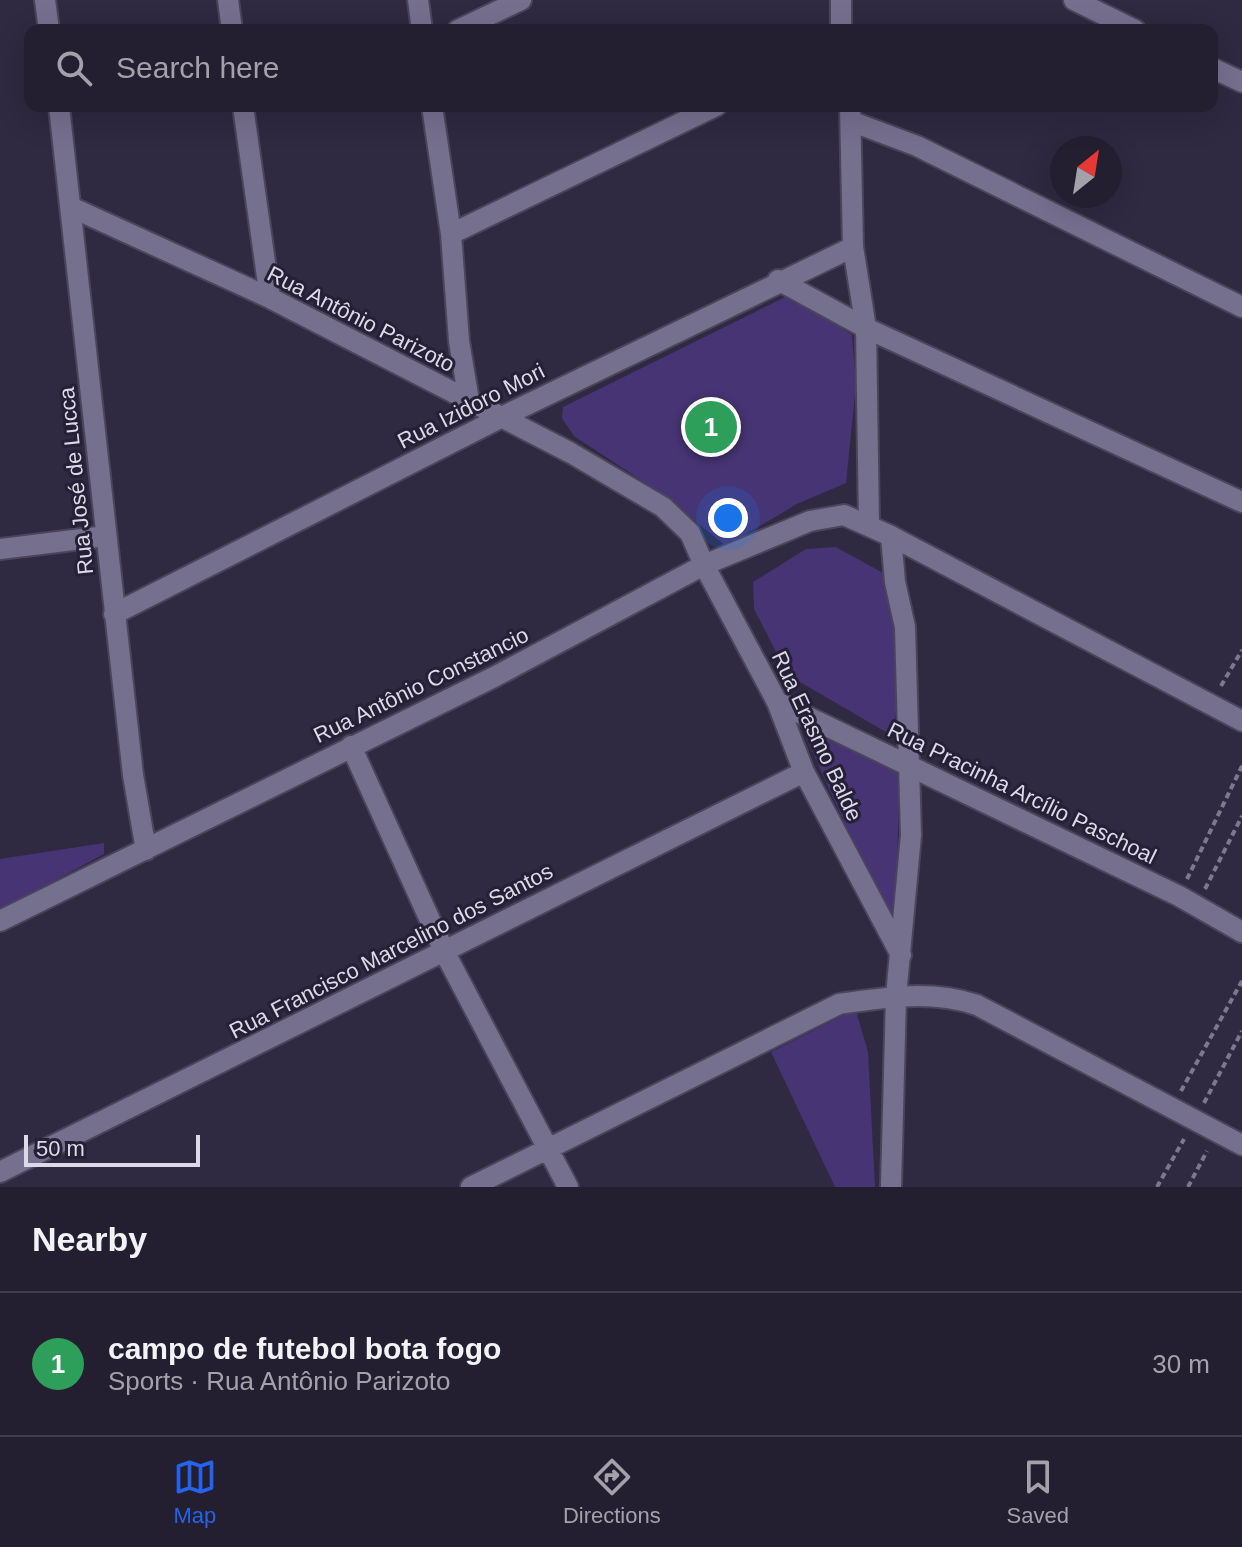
<!DOCTYPE html>
<html lang="en">
<head>
<meta charset="utf-8">
<style>
	body { margin:0; font-family:Arial,sans-serif; background:#2f2c3d; color:#f1f3f6 }
	.compass { position:absolute; left:1050px; top:136px; width:72px; height:72px; border-radius:50%; background:#231f31; box-shadow:0 8px 32px #0002; rotate:30deg }
	.scale { position:absolute; left:24px; bottom:20px; width:176px; box-sizing:border-box; padding-left:8px; border:4px solid #dcd9e8; border-top:0; font-size:22px; line-height:28px; white-space:nowrap; color:#dcd9e8; -webkit-text-stroke:6px #252036; paint-order:stroke }
	.you { position:absolute; left:728px; top:518px; width:28px; height:28px; margin:-20px; border:6px solid #fff; border-radius:50%; background:#1a73e8; box-shadow:0 0 0 12px #1a73e833 }
	.badge { display:grid; place-items:center; width:52px; height:52px; border-radius:50%; background:#2563eb; color:#fff; font-size:26px; font-weight:700 }
	.pin { position:absolute; translate:-50% -50%; border:4px solid #fff; box-shadow:0 2px 8px #0006 }
	.list { margin:0; padding:0; list-style:none }
	h2 { display:flex; justify-content:space-between; align-items:center; height:104px; margin:0; padding:0 32px; font-size:34px }
	h2 small { font-size:26px; font-weight:400; color:#a3a2ab }
	.list li { display:grid; grid-template-columns:52px 1fr auto; gap:24px; align-items:center; box-sizing:border-box; height:144px; padding:0 32px; border-top:2px solid #403d4d }
	.list b { display:block; font-size:30px; white-space:nowrap }
	.list p { margin:0; font-size:26px; white-space:nowrap; color:#a3a2ab }
	.list em { font-size:26px; font-style:normal; color:#a3a2ab }
	.icon { flex:none; width:44px; height:44px; fill:none; stroke:currentColor; stroke-width:2; stroke-linecap:round; stroke-linejoin:round }
	.map { position:relative; flex:none; width:1242px; height:1187px; overflow:hidden }
	.search { position:absolute; background:#231f31; box-shadow:0 8px 32px #0002; left:24px; right:24px; top:24px; height:88px; display:flex; align-items:center; gap:20px; box-sizing:border-box; padding:0 28px; border-radius:16px; color:#a3a2ab; font-size:30px }
	.sheet { height:248px; background:#231f31 }
	nav { display:flex; justify-content:space-around; align-items:center; box-sizing:border-box; height:112px; border-top:2px solid #403d4d; background:#231f31; font-size:22px; color:#a3a2ab }
	nav a { display:grid; justify-items:center; gap:4px }
	nav .on { color:#2563eb }
	.map>svg:first-child { display:block }
</style>
</head>
<body>
<div class="map">
<svg width="1242" height="1187" viewBox="0 0 1242 1187">
	<rect width="100%" height="100%" fill="#2f2941"/>
	<!-- green -->
	<path fill="#473474" d="M785,297l12,2 55,36 4,50 -10,98 -49,21 -71,42 -67,-54 -85,-56 -12,-18 1,-11z
		M836,547l49,27c9,52 21,109 6,161l-103,-60 -34,-66 -1,-27 53,-33z
		M802,729l97,41 -3,166z
		M104,843v11l-104,56v-51z
		M848,1013l9,1 11,38 7,135h-40l-64,-135z"/>
	<g fill="none" stroke-linecap="round" stroke-linejoin="round">
		<!-- minor casing -->
		<g stroke="#4b455c" stroke-width="24">
			<path id="minor" d="M45,0l4,30
				M228,0l4,30
				M418,0l4,30
				M1074,0l61,30
				M458,30l63,-30
				M841,30v-30
				M1212,68l30,14
				M59,106l74,669 13,75
				M243,106l27,192
				M432,106l19,128 8,107 10,60
				M850,106l3,141 13,81 3,196
				M853,122l64,24 325,161
				M73,208l197,90 301,155 92,54 27,26 14,32 73,137 27,70 97,183
				M451,234l265,-128
				M778,280l88,48 376,174
				M0,549l106,-13
				M114,614l398,-202 341,-165
				M777,702l402,194 63,36
				M351,746l94,207 123,234
				M0,921l494,-244 210,-112 106,-44 34,-6 47,21 351,185
				M0,1172l804,-400
				M471,1187l368,-183c48,-7 92,-14 138,1l265,140
				M891,1187l5,-191 15,-161 -6,-208 -10,-45 -4,-46"/>
		</g>
		<!-- path -->
		<path stroke="#7d788c" stroke-width="4" stroke-dasharray="6 4" stroke-linecap="butt" d="M1221,686l21,-36
			M1187,879l55,-113
			M1205,889l37,-73
			M1181,1091l61,-110
			M1204,1103l38,-72
			M1157,1187l27,-48
			M1188,1187l19,-36"/>
		<!-- minor -->
		<use href="#minor" stroke="#76708f" stroke-width="20"/>
	</g>
	<g text-anchor="middle" dominant-baseline="central" stroke-width="6" stroke-linejoin="round" paint-order="stroke">
		<!-- street labels -->
		<g font-size="22" fill="#dcd9e8" stroke="#252036">
			<text transform="translate(361 319) rotate(27)">Rua Antônio Parizoto</text>
			<text transform="translate(471 406) rotate(-27)">Rua Izidoro Mori</text>
			<text transform="translate(76 481) rotate(-96)">Rua José de Lucca</text>
			<text transform="translate(421 685) rotate(-26)">Rua Antônio Constancio</text>
			<text transform="translate(817 736) rotate(65)">Rua Erasmo Balde</text>
			<text transform="translate(1022 793) rotate(26)">Rua Pracinha Arcílio Paschoal</text>
			<text transform="translate(391 951) rotate(-27)">Rua Francisco Marcelino dos Santos</text>
		</g>
	</g>
</svg>
<svg class="compass" viewBox="-18 -18 36 36"><path d="M0-13l5 13h-10z" fill="#e53935"/><path d="M0 13l5-13h-10z" fill="#a3a2ab"/></svg>
<div class="scale">50 m</div>
<div class="you"></div>
<div class="pin badge" style="left:711px;top:427px;background:#2e9e5b">1</div>
<div class="search"><svg class="icon" aria-label="search" viewBox="0 0 24 24"><circle cx="10" cy="10" r="6"/><path d="M15 15l6 6"/></svg>Search here</div>
</div>
<section class="sheet">
<h2>Nearby<small></small></h2>
<ul class="list">
<li><span class="badge" style="background:#2e9e5b">1</span><div><b>campo de futebol bota fogo</b><p>Sports · Rua Antônio Parizoto</p></div><em>30 m</em></li>
</ul>
</section>
<nav>
<a class="on"><svg class="icon" aria-label="map" viewBox="0 0 24 24"><path d="M3 6l6-2 6 2 6-2v14l-6 2-6-2-6 2zM9 4v14M15 6v14"/></svg>Map</a>
<a><svg class="icon" aria-label="directions" viewBox="0 0 24 24"><path d="M12 3l9 9-9 9-9-9zM9 14v-3h6M13 9l2 2-2 2"/></svg>Directions</a>
<a><svg class="icon" aria-label="saved" viewBox="0 0 24 24"><path d="M7 4h10v16l-5-4-5 4z"/></svg>Saved</a>
</nav>
</body>
</html>
